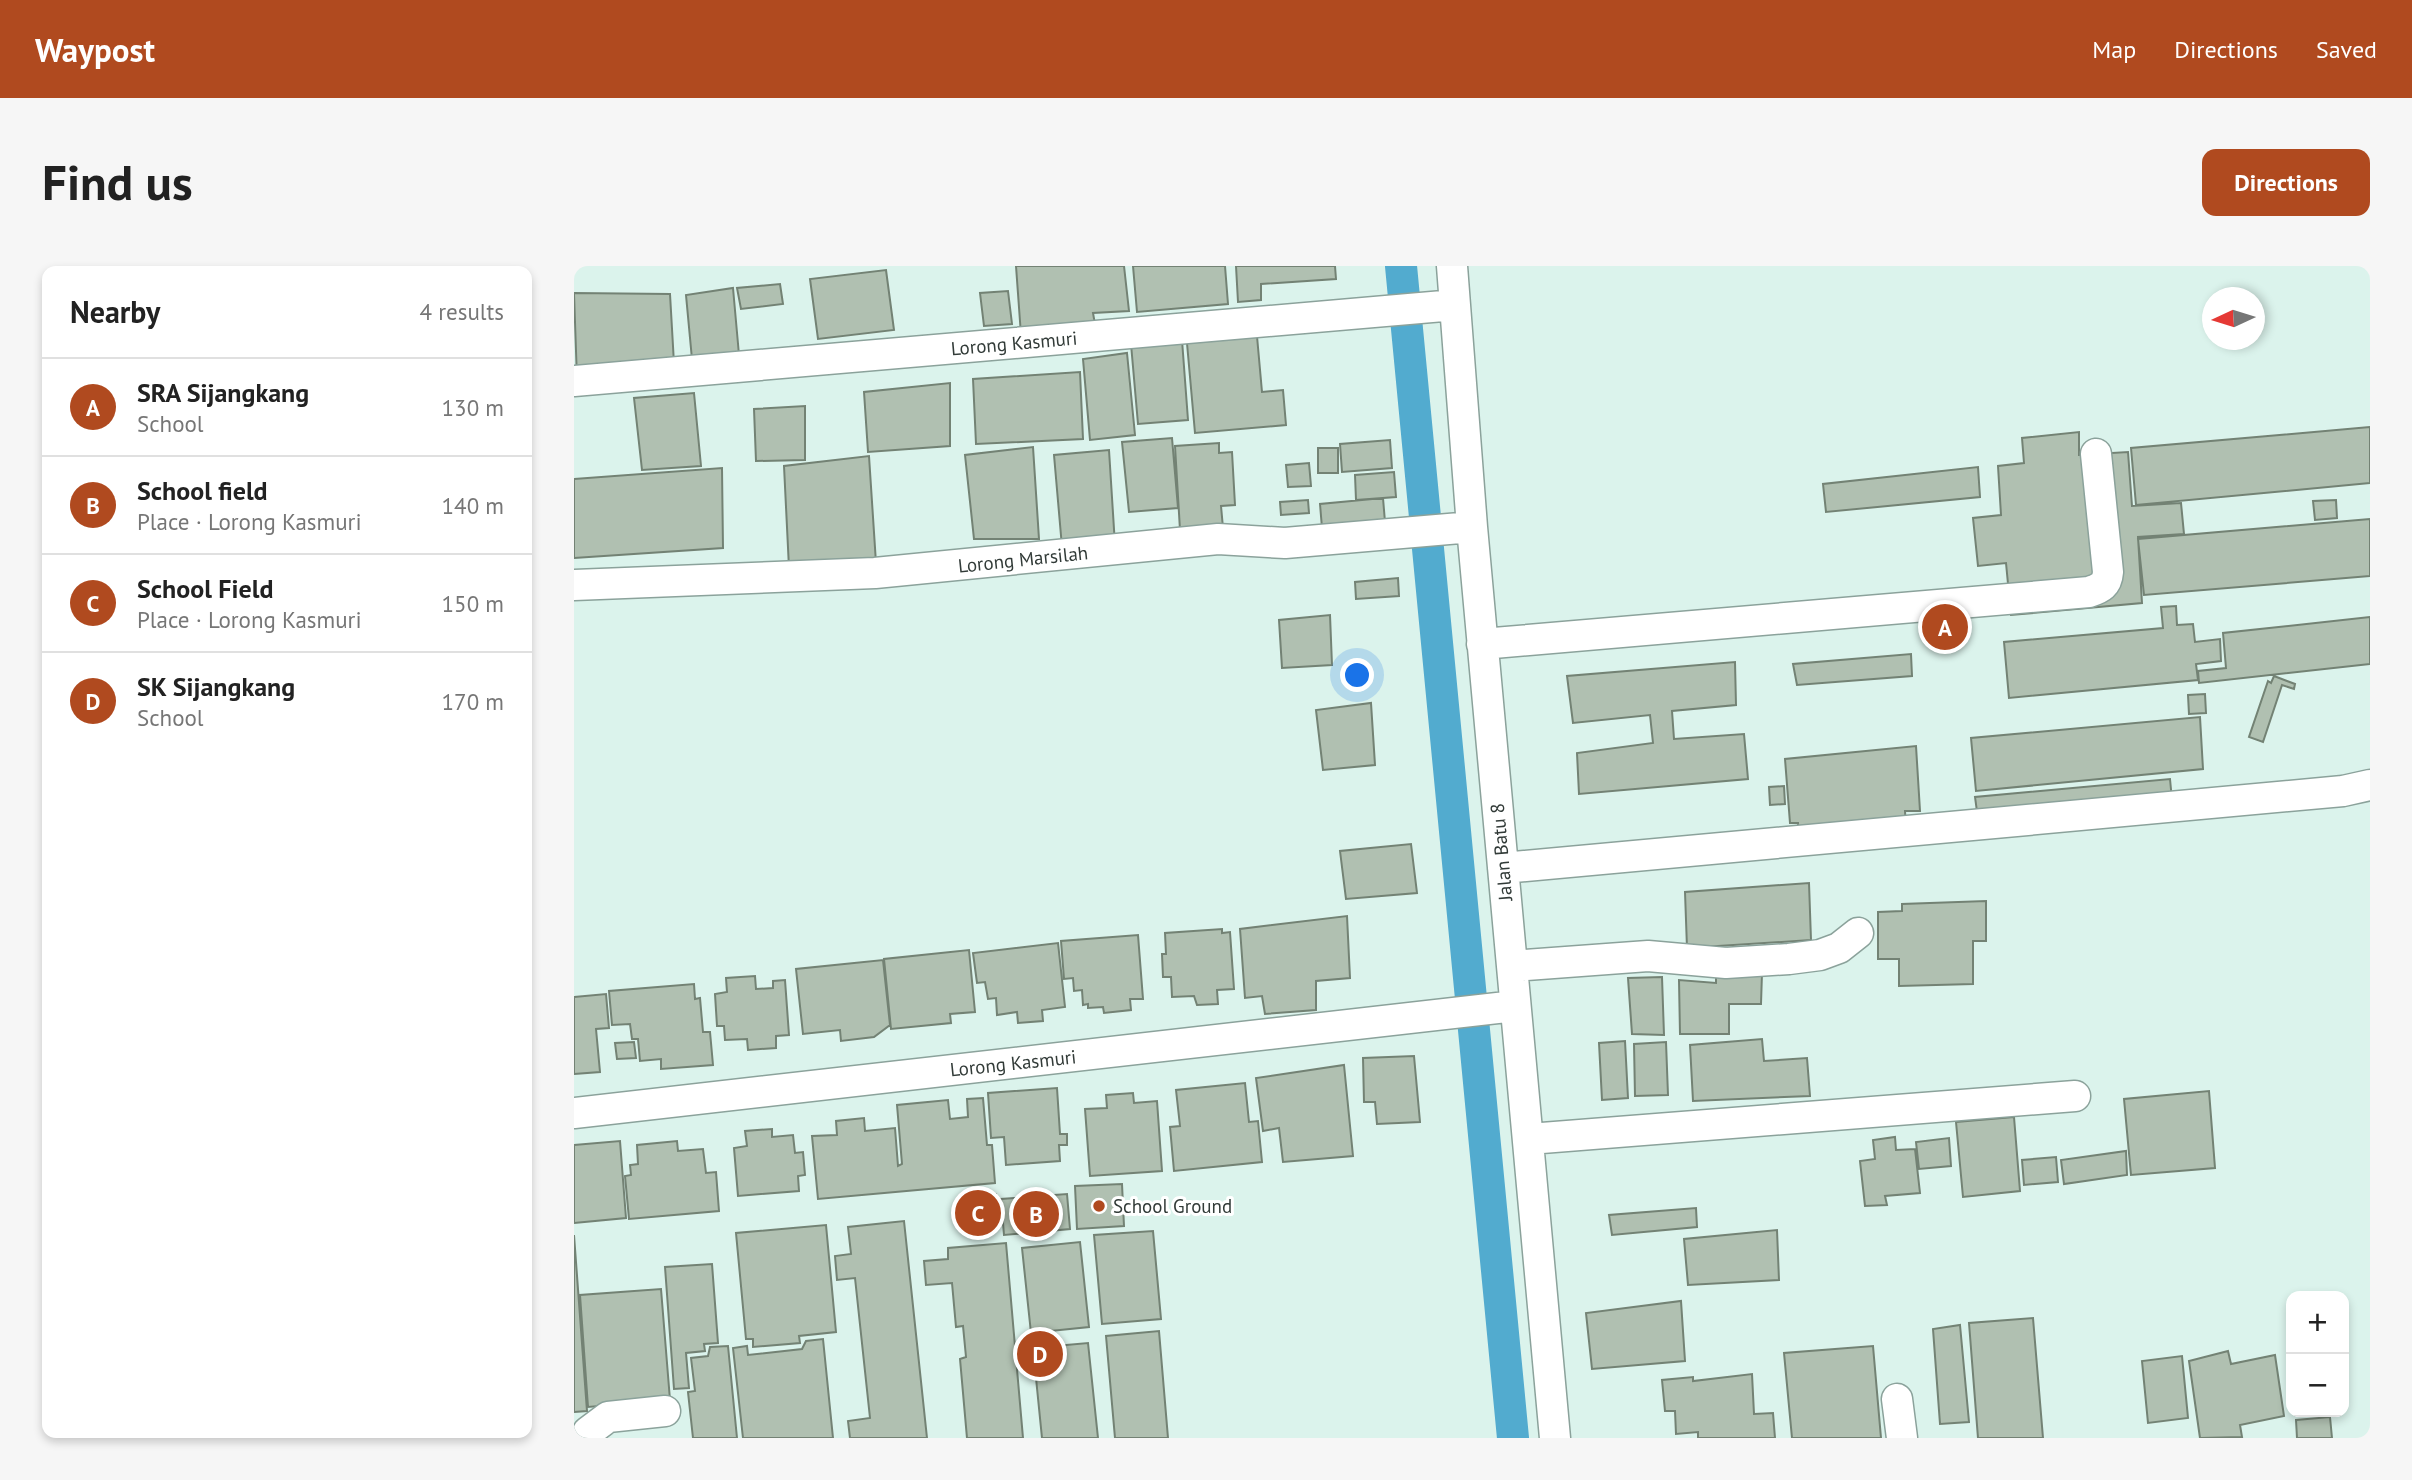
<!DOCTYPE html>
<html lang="en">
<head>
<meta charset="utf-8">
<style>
	body { margin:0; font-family:"PT Sans",sans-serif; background:#f6f6f6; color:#222 }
	.controls { position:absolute; right:21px; bottom:21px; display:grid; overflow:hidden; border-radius:14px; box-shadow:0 4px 10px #0003 }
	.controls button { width:63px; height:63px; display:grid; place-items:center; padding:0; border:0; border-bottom:2px solid #e0e0e0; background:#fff; color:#222; font:35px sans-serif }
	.compass { position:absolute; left:1628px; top:21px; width:63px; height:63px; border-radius:50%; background:#fff; box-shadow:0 4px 10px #0003; rotate:266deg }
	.you { position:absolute; left:784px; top:410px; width:24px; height:24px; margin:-18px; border:5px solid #fff; border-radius:50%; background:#1a73e8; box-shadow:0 0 0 10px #1a73e833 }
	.badge { display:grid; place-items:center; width:46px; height:46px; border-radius:50%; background:#b04a1f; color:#fff; font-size:23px; font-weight:700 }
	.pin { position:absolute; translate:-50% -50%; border:4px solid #fff; box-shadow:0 2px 7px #0006 }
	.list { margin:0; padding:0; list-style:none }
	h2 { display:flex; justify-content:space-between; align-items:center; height:91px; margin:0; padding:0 28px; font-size:30px }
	h2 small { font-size:23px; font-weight:400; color:#767676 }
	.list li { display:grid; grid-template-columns:46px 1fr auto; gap:21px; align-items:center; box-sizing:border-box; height:98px; padding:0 28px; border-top:2px solid #e0e0e0 }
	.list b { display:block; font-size:26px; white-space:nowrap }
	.list p { margin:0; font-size:23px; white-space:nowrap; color:#767676 }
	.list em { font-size:23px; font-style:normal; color:#767676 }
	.map { position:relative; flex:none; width:1796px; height:1172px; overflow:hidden; border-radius:14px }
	header { display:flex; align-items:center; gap:42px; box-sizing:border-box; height:98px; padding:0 35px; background:#b04a1f; color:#fff }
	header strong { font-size:33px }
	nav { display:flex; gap:38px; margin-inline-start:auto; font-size:24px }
	.intro { display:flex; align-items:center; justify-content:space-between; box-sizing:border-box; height:168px; padding:0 42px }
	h1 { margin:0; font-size:49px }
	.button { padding:18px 32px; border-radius:14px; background:#b04a1f; color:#fff; font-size:24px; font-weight:700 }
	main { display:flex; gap:42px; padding:0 42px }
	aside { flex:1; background:#fff; border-radius:14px; box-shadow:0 4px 10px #0003 }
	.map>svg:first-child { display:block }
</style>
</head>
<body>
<header>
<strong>Waypost</strong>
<nav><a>Map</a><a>Directions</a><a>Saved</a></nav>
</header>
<div class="intro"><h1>Find us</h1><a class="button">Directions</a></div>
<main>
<aside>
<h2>Nearby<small>4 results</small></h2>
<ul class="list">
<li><span class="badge">A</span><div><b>SRA Sijangkang</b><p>School</p></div><em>130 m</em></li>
<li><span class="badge">B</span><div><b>School field</b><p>Place · Lorong Kasmuri</p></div><em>140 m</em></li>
<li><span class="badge">C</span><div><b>School Field</b><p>Place · Lorong Kasmuri</p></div><em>150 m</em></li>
<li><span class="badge">D</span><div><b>SK Sijangkang</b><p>School</p></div><em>170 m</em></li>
</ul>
</aside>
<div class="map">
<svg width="1796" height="1172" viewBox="0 0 1796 1172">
	<rect width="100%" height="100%" fill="#dbf3ec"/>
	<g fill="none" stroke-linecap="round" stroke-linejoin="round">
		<!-- canal -->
		<path stroke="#52abcf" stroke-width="32" d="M827,0l112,1172"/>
	</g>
	<!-- building -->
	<path fill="#b0c0b1" stroke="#738274" stroke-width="2" d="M442,0h108l5,45 -36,2 3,17 -75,5z
		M559,0h92l3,38 -91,8z
		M662,0h99l1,13 -75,5v16l-23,2z
		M312,4l8,60 -76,9 -8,-60z
		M206,18l3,20 -42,5 -4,-21z
		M159,22l7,78 -47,4 -7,-75z
		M434,25l4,33 -28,2 -4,-33z
		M0,27l96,1 5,87 -98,-1z
		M682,59l6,67 21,-2 3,35 -91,8 -9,-101z
		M608,74l6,80 -50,4 -7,-80z
		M553,87l8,82 -45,5 -7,-81z
		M506,106l3,67 -107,5 -3,-65z
		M376,117v63l-82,6 -4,-60z
		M120,127l7,73 -59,4 -8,-72z
		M231,140v54l-49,1 -2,-52z
		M1796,161v56l-234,22 -5,-57z
		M1505,166v23l49,-3 4,54 49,-3 3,31 -46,3 4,66 -131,12 -5,-52 -28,3 -5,-48 28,-3 -3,-49 26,-3 -2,-25z
		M598,172l6,70 -49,4 -7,-70z
		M816,174l2,28 -50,4 -2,-28z
		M645,177v10l13,-1 3,53 -14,1 2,22 -43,2 -5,-84z
		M459,181l6,92h-65l-9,-84z
		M744,182h20v25h-20z
		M535,184l6,95 -53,2 -8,-92z
		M295,190l7,107 -87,5 -5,-102z
		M735,197l2,23 -23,1 -2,-22z
		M1404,201l2,30 -154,15 -3,-28z
		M148,202l1,80 -149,10v-79z
		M820,206l2,25 -40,3 -1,-25z
		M809,232l2,24 -63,6 -2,-24z
		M734,234l1,13 -28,2 -1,-13z
		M1762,234l1,18 -22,2 -2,-19z
		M1796,253v57l-226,19 -6,-56z
		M824,312l1,18 -43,3 -1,-17z
		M1602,340l1,19 16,-1 2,18 25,-3 1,22 -25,3 2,16 -189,18 -5,-56 159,-14 -2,-21z
		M756,349l2,50 -50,3 -3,-48z
		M1796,351v47l-171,19 -1,-12 28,-3 -3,-35z
		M1337,388l1,22 -115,9 -4,-21z
		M1161,396l1,43 -64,6 2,28 70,-5 4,45 -169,15 -2,-41 76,-10 -3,-28 -77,8 -6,-47z
		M1700,410l21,8 -1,5 -12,-4 -19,57 -14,-5 19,-56 3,2z
		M1631,428l1,19 -17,1 -1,-19z
		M797,437l4,62 -52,5 -7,-60z
		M1626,451l3,52 -227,22 -5,-53z
		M1342,480l4,65h-15l1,18 -107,10 -1,-16h-8l-5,-64z
		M1596,513l2,21 -194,19 -3,-22z
		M1210,520l1,18 -15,1 -1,-18z
		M837,578l6,49 -71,6 -6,-48z
		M1235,617l2,57 -124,8 -2,-56z
		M1412,635v40h-13v43l-74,2v-27h-21v-47l24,-1v-7z
		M773,650l3,62 -34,3v29l-51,4 -3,-18 -17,2 -5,-69z
		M648,663v4l8,-1 4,57 -17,1 1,14 -21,1 -3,-9 -22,1 -1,-20h-8l-1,-23h4l-1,-21z
		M564,669l5,64h-13l1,11 -27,3 -1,-6 -15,1v-4l-5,1 -1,-15 -8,1 -1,-13 -9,1 -3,-38z
		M484,677l7,64 -23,3 1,11 -25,2 -1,-11 -20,3 -1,-17 -8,1 -3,-17 -8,1 -4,-30z
		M395,684l6,62 -25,2 1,9 -60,6 -7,-70z
		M309,694l7,65 -16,12 -33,4 -1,-11 -37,4 -7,-65z
		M1142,707h46l-1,31h-32v30h-49l-1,-54 37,3z
		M181,710l1,13 17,-1v-7l12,-1 4,55 -13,1v12l-28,2 -1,-11 -22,1 -1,-14h-7l-2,-32 12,-2 -1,-14z
		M1088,711l2,58 -32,-1 -4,-56z
		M120,718l1,15 5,-1 3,34h7l3,33 -52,4v-10l-21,2 -2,-22h-6l-2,-15 -18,1 -3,-34z
		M32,728l3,34 -13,1 4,43 -26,2v-77z
		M1188,773l2,22 43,-3 3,38 -117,5 -3,-56z
		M1051,775l3,57 -26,2 -3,-57z
		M60,776l2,16 -19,1 -2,-16z
		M1092,776l2,53 -33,1 -1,-52z
		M840,790l6,66 -43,2 -2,-22h-11l-1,-44z
		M770,799l9,91 -70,6 -4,-34 -16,3 -7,-53z
		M671,817l4,39 9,-1 4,41 -88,9 -4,-44 10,-1 -4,-36z
		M483,822l3,46h7v11h-8l1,16 -54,4 -2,-28 -13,1 -3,-45z
		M1635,825l6,77 -84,7 -7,-76z
		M559,827l1,10 23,-2 5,70 -72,5 -5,-67 22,-1 -1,-13z
		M409,832l4,47h5l3,38 -177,16 -6,-63 25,-1 -1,-14 28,-3 1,13 30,-3 3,38 4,-2 -5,-59 51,-5 2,19 18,-2 -1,-18z
		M1440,851l6,74 -57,6 -7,-75z
		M198,863v8l21,-2 2,18 8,-1 2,23 -7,1 1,15 -61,5 -4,-48 13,-2 -2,-15z
		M1321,871l1,13 19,-1 5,44 -35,3 2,9 -22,1 -5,-45 15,-2 -2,-19z
		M1375,872l2,28 -32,3 -3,-27z
		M46,875l6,77 -52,5v-78z
		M103,875l1,10 25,-2 3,24 10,-1 3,39 -90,8 -4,-43 6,-1 -1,-10 8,-1 -1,-19z
		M1552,885l1,24 -63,9 -3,-24z
		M1482,891l2,25 -34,3 -2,-25z
		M548,918l2,42 -47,3 -2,-43z
		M422,928l4,33 -40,4 -3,-32z
		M493,928l3,35 -66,6 -3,-36z
		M1122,942l1,19 -85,8 -3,-20z
		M330,955l23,217h-77l-2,-17 22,-3 -15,-140 -18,2 -2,-24 16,-2 -3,-27z
		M252,959l10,107 -37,4 1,7 -47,4v-8h-7l-10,-106z
		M1203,964l2,50 -91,5 -4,-46z
		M579,965l8,88 -59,5 -8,-89z
		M0,969l13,176 -13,1z
		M506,976l9,85 -58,6 -9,-85z
		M432,977l17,195h-56l-7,-79 6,-2 -3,-31 -7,1 -4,-44 -26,2 -2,-24 24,-2v-11z
		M138,998l6,79 -14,1 1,7 -19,2 3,35 -15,1 -9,-122z
		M87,1023l9,111 -82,7 -8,-112z
		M1107,1035l4,60 -93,8 -6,-56z
		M1459,1052l10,120h-65l-9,-115z
		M1386,1059l9,97 -29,2 -7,-95z
		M585,1065l9,107h-53l-9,-102z
		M249,1073l10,99h-90l-10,-90 14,-2 1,9 54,-6 4,-8z
		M514,1077l10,95h-56l-9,-90z
		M154,1080l9,92h-44l-5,-46 7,-1 -4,-33 17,-2 2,-9z
		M1299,1080l8,92h-89l-8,-85z
		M1654,1085l3,13 44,-9 9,61 -44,9 2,12 -42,1 -11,-77z
		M1608,1090l6,62 -40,5 -6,-62z
		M1178,1108l2,40 19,-1 2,25h-77v-6l-22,2 -1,-23h-10l-3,-31 31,-3v4z
		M1756,1151l2,21h-35l-1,-18z"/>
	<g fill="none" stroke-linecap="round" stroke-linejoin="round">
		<!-- minor casing -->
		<g stroke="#8ba29b" stroke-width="33">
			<path id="minor" d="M878,0l20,261 83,911
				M0,115l881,-76
				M0,319l301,-12 343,-34 67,4 187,-16
				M908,378l607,-52c12,-4 18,-7 19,-20l-12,-118
				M929,602l840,-77 27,-6
				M938,700l136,-10 78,7 63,-4 31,-4 19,-7 19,-15
				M0,847l941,-107
				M955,873l546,-43
				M1323,1133l5,39
				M16,1172l-2,-6 20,-15 57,-6"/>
		</g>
		<!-- minor -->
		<use href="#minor" stroke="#fff" stroke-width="30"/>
	</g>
	<!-- markers -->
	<circle fill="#b04a1f" stroke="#fff" stroke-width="2.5" cx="525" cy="940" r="7"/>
	<g text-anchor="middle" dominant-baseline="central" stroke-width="6" stroke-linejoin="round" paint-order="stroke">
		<!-- street labels -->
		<g font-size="19" fill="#323b38" stroke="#fff">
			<text transform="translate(440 77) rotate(-5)">Lorong Kasmuri</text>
			<text transform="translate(449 293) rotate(-6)">Lorong Marsilah</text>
			<text transform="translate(927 586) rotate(-95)">Jalan Batu 8</text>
			<text transform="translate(439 797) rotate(-6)">Lorong Kasmuri</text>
		</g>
		<!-- poi labels -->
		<g font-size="19" fill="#323b38" stroke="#fff" text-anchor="start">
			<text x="539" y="940">School Ground</text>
		</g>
	</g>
</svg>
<div class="controls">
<button>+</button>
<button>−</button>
</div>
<svg class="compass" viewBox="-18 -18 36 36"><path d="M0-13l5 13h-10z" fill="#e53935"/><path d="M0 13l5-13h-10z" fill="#767676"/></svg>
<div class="you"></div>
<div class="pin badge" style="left:1371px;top:361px">A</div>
<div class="pin badge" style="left:462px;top:948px">B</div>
<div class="pin badge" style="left:404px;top:947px">C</div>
<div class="pin badge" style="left:466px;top:1088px">D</div>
</div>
</main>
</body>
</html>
